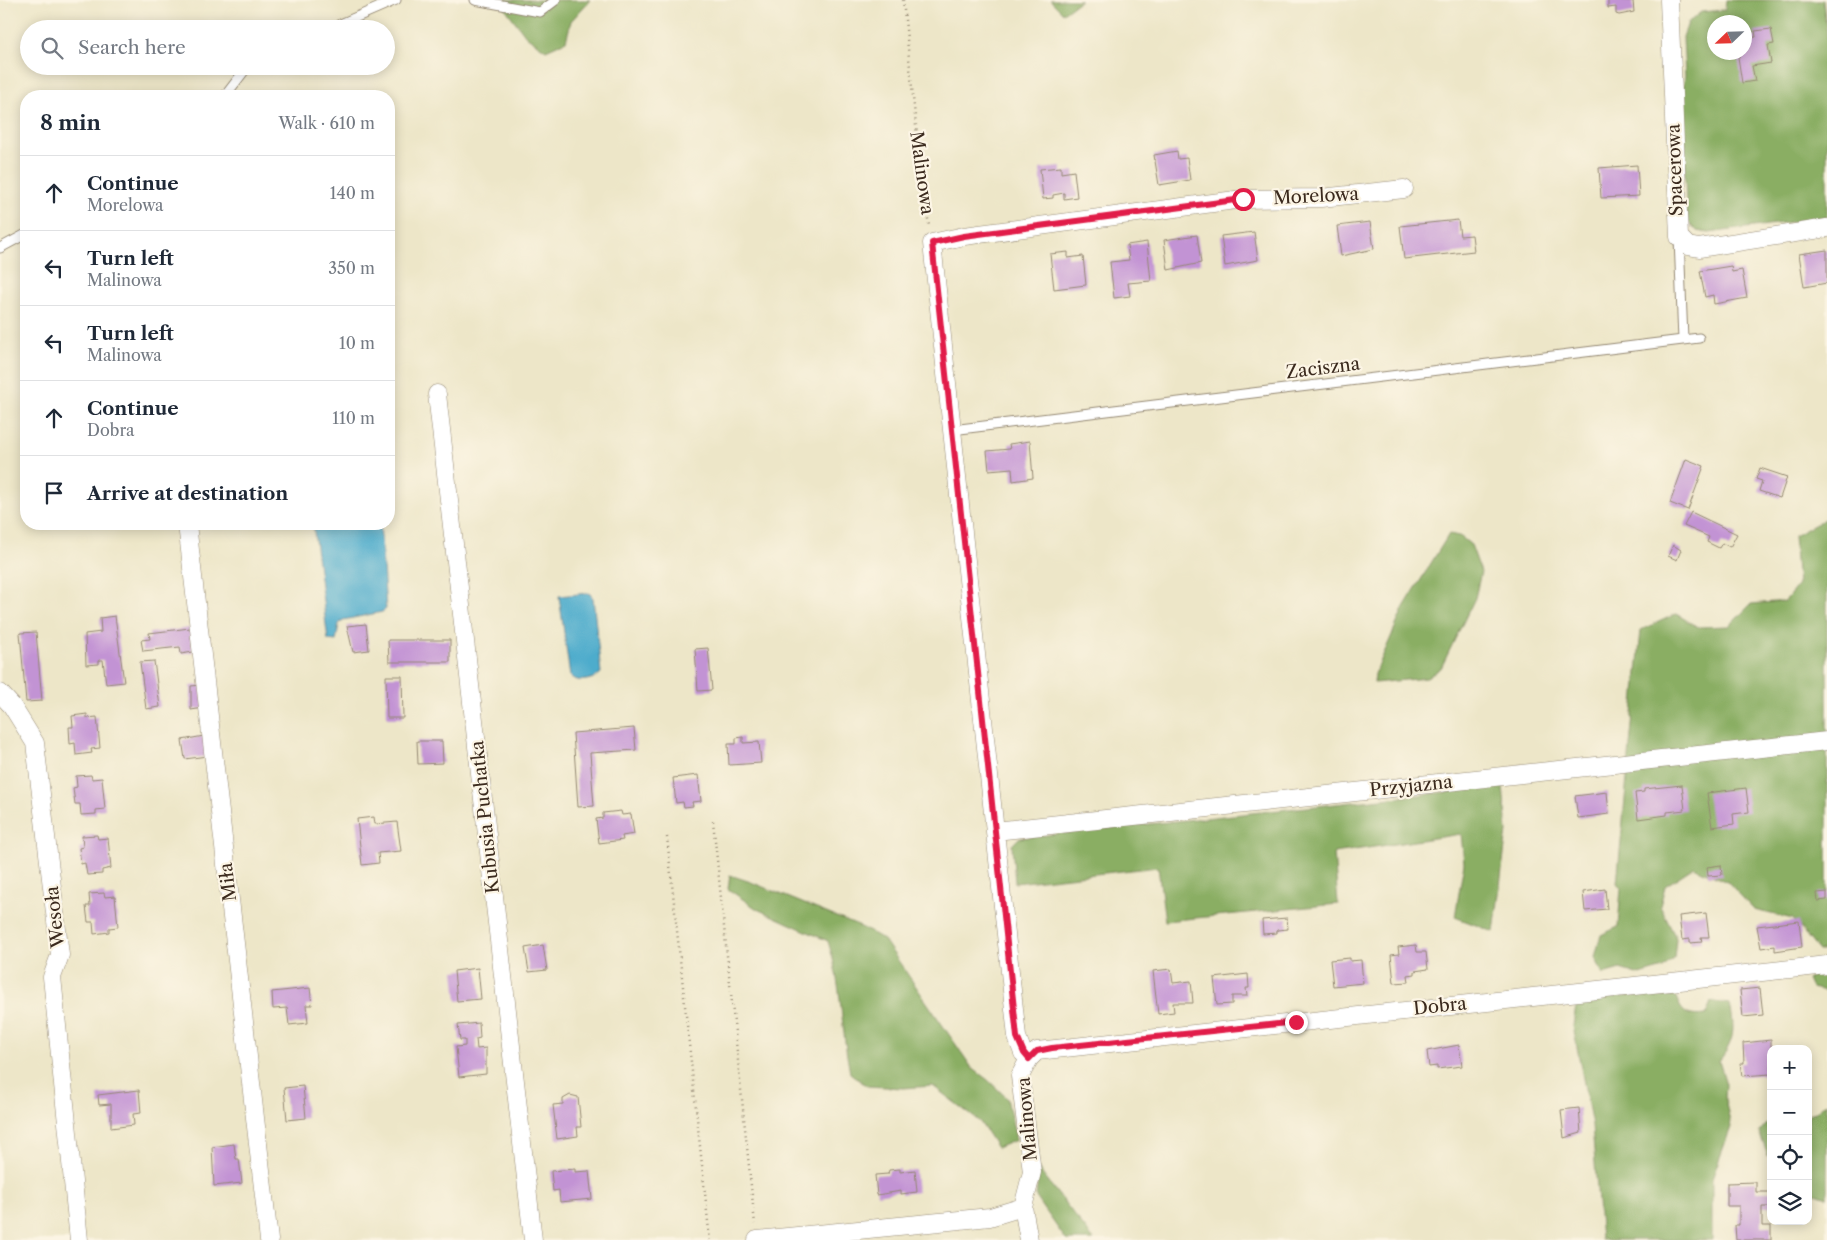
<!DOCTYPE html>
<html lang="en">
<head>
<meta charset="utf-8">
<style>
	body { margin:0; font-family:"Libre Caslon Text",serif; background:#f2f2f3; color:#1f2937 }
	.controls { position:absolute; right:15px; bottom:15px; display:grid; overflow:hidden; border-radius:10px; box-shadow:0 2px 12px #0003 }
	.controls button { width:45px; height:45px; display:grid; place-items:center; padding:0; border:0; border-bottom:1px solid #e0e1e3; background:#fff; color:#1f2937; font:25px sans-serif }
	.compass { position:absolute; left:1707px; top:15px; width:45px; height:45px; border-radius:50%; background:#fff; box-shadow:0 2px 12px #0003; rotate:247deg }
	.stop { position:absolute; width:15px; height:15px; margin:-11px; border:4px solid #e11d48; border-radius:50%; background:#fff }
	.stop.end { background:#e11d48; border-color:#fff; box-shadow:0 1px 5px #0008 }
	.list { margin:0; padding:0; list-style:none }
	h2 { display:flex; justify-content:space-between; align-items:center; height:65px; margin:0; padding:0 20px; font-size:21px }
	h2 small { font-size:16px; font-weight:400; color:#747a83 }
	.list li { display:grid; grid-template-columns:32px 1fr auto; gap:15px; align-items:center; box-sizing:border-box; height:75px; padding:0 20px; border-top:1px solid #e0e1e3 }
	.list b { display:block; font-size:19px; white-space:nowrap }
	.list p { margin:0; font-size:16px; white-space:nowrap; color:#747a83 }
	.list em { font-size:16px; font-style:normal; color:#747a83 }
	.icon { flex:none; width:28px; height:28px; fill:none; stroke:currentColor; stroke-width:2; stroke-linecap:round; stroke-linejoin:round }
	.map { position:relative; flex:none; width:1827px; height:1240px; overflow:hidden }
	.search { position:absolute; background:#fff; box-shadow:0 2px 12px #0003; left:20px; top:20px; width:375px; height:55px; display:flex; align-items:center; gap:12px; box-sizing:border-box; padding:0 18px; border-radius:28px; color:#747a83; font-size:19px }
	.panel { position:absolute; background:#fff; box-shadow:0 2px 12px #0003; left:20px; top:90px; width:375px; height:440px; border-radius:20px }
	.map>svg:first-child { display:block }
</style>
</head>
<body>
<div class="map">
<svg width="1827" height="1240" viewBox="0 0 1827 1240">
	<rect width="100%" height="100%" fill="#fcf5e5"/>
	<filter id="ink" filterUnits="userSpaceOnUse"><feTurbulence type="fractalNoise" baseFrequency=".02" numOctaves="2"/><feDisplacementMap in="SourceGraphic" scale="10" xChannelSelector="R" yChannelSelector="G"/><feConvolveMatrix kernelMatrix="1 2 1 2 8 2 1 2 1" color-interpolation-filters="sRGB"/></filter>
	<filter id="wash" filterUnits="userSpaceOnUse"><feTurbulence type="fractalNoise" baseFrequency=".0096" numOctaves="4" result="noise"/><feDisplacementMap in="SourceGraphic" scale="20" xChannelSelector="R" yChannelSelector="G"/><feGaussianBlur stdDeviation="1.12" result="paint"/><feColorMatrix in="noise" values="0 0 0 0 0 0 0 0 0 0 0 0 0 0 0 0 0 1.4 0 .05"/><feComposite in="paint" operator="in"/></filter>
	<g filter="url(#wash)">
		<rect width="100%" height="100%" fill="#ede6c8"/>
		<!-- forest -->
		<path fill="#8aae63" stroke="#626c40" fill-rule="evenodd" d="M499,0h91l-19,21 -5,20 -20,9 -20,-14z
			M1050,0h31l-18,13z
			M1726,0h97l4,35v182l-118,16 -12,-2 -10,-10 -6,-122 4,-23 -2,-39 5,-14 13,-11 24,-2zM1714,22h30v30h-30z
			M1827,518v433h-8l-26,-32 -39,-9 -25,-27 -35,-16 -29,19 -5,20 16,32 -2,20 -11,10 -23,7 -20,-6 -17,5 -8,-17 6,-22 17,-8 3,-39 -4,-5 24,-253 35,-16 22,13 31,-1 22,-22 34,-3 13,-16 -4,-49z
			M1449,534l11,2 11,9 10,27 -6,26 -34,70 -14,10 -53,5 1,-9 29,-67z
			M1503,786l4,45 -13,101 -39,-15 9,-54 -3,-29 -127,19 4,51 -173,17 -7,-54 -143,16 -3,-38 7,-7z
			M730,875l21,7 112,46 21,12 88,128 16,12 19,18 9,42 -19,8 -17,-26 -47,-36 -30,2 -36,-2 -17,-13c-9,-45 -8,-89 -22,-132l-71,-32 -29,-20z
			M1827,972v19l-16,-3 -4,-9 8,-6z
			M1639,995l37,2c6,17 12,20 30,18l5,-13 19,2c5,25 5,37 -11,57l7,23 -1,15 6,28 -19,52v61h-111l-9,-115 -19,-99 3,-20 12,-7z
			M1827,1102v96l-19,-7v-77l8,-2z
			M1771,1123v35l-3,-2 -9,-24 8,-8z
			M1039,1170l55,70h-28l-30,-43z"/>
		<!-- water -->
		<path fill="#4daccc" stroke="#446b75" d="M313,524h67l6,85 -4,3 -39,8 -4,4 -3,17 -8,-1z
			M589,593l4,5 8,75c-7,7 -23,11 -31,3l-11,-80z"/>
		<g id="blocks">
			<!-- building -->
			<path fill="#c293d4" d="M1608,0l25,1 1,11 -15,3 -3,-1v-7l-8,1z
				M1771,29l3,15 -6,1 3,18 -19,3 3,15 -13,2 -4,-26 3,-1 -1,-4h4v-14l12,-1 -1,-6z
				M1177,151l1,8 9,-1 3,22 -31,5 -5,-30z
				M1637,165l2,31 -38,2 -2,-30z
				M1061,167v6l13,-2 3,26 -13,2v-6l-11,2v3l-10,1 -3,-30z
				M1458,220l2,16 12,-1 2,16 -70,8 -4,-33z
				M1370,222l4,27 -33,7 -4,-30z
				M1254,232l4,28 -33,6 -4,-30z
				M1197,235l4,28 -33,7 -4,-30z
				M1147,242l4,39 -23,2 2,13 -16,2 -4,-36 19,-2 -2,-15z
				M1827,250v33l-23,4 -5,-33z
				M1068,252v6l15,-2 3,29 -32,4 -4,-35z
				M1731,266l1,6 10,-2 5,28 -33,6 -1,-9 -8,2 -5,-26z
				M1030,441l3,37 -20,3 -1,-13 -23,2 -2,-19 23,-2 -1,-5z
				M1686,459l18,7 -16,44 -18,-7z
				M1760,468l27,9 -7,21 -21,-7 3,-10 -6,-2z
				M1691,512l46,22 -7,13 -8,-4 -3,5 -12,-6 2,-5 -25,-11z
				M1673,545l8,5 -4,10 -9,-4z
				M115,616l9,66 -18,2 -3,-24h-4v4l-13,1 -1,-31 16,-2 -1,-14z
				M366,624l3,26 -16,2 -6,-26z
				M190,628l3,24 -12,2 -1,-7 -37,4 -2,-11 9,-1 -1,-6z
				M36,632l6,69 -16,1 -6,-69z
				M388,640h62v22h-61z
				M708,648l4,42 -14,1 -3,-42z
				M154,661l6,46 -14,2 -6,-47z
				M386,676h16l1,42h-16z
				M201,685l3,23 -13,2v-24z
				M87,714v4l10,-1 3,31 -9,1 1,4 -16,2 -1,-12 -5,1 -1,-17h4l-1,-11z
				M634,728l2,22 -46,3 4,53 -16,1 -5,-74z
				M204,736l3,20 -22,3 -3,-19z
				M743,737v6l16,-1 2,21 -32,2 -1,-21h8v-6z
				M417,741h25l1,22 -25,1z
				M91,775l1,4 10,-1 3,31 -9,1v4l-15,1 -1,-11h-5l-2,-16 4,-1 -1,-11z
				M698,775l3,26 -9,1 1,4 -9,1 -1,-5 -7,1 -3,-25z
				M1682,785l3,25 -18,2v3l-29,4 -3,-26 9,-1v-3z
				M1746,788l3,24 -16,2 1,10 -22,3 -5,-34z
				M1607,792l2,22 -31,4 -3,-22z
				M621,811l1,4 9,-1 3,20 -12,2 1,4 -24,3 -3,-24 7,-1v-5z
				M374,817l1,7 22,-2 4,29 -23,2 1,10 -17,2 -5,-46z
				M97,835l1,4 10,-1 3,30 -9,2v4l-15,1 -2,-12 -4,1 -2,-16 4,-1 -1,-11z
				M1721,865l1,10 -14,1 -1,-9z
				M1605,889l2,20 -22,2 -2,-19z
				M1827,892v8l-9,1 -1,-8z
				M104,893l1,4 10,-1 3,31 -9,1v4l-15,2 -1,-12h-5l-2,-16h4l-1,-12z
				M1706,913l3,24h-8l1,5 -12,1v-4l-8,1 -3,-24z
				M1287,918l1,11 -11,1v3l-14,1 -1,-14z
				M1799,921l3,26 -27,4v-5l-14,2 -4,-22z
				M543,945l4,25 -18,2 -4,-24z
				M1416,945l1,7h9l2,17 -13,2v3l-7,1 1,7 -15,1 -3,-28 8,-1 -1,-7z
				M1350,958v3l11,-1 2,23 -30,3 -3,-26z
				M478,968l3,31 -24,2 -3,-30z
				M1171,969l2,14 18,-2 2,22h-20l1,9 -16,2 -5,-43z
				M1248,974l1,14h-3l1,8h-15v8l-15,1 -3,-27z
				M310,988l2,17h-6l2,18 -19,2 -2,-17 -14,1 -1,-17z
				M1760,988l3,27 -20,2 -3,-27z
				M479,1023l1,15 -4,1 1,10 9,-1v26l-27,3 -3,-30 9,-1v-6h-5l-2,-15z
				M1771,1040v34l-29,2 -2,-13h4l-1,-20z
				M1459,1045l3,21 -25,3v-3l-8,1 -2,-16z
				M303,1086l3,32 -19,2 -3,-32z
				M139,1090l2,23 -8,1 1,11 -23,3v-24l-12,1 -1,-10z
				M570,1095l8,2 3,30h-4l1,9 -21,3 -4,-34 10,-1v-5z
				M1579,1108l2,25 -17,5 -3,-28z
				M234,1144l2,15h3l3,24 -28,3 -2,-39z
				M575,1169v3l14,-1 3,28 -32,3 -1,-12 -6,1 -2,-20z
				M900,1169v3l15,-2 2,22 -16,2v-3l-24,4 -2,-20 13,-1 1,-4z
				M1756,1182v10h15v15h-9v19h9v14h-35l-1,-15h4v-19h-12v-23z"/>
		</g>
	</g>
	<g filter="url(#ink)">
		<use href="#blocks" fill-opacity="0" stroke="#948873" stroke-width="1"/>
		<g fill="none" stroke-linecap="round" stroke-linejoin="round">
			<!-- service casing -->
			<g stroke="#948873" stroke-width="11">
				<path id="service" d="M475,0l65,12 16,-12
					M329,29l67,-29
					M225,96l23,-30
					M1679,238l4,102
					M0,248l26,-14
					M952,430l747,-92"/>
			</g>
			<!-- minor casing -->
			<g stroke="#948873" stroke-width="19">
				<path id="minor" d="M1669,0l10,237 9,9 11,2 128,-20
					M437,394l96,846
					M187,524l82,716
					M0,693l12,13 23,37 25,212 -8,22 27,263
					M995,831l832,-90
					M1029,1059l-6,-6 -6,-16 -85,-794 32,-7 279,-37 78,-1 83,-9
					M757,1240l233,-23 33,-10
					M1029,1240l-6,-33 9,-35 -12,-96 9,-17 8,-8 790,-86"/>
			</g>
			<!-- path -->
			<path stroke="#948873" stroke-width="2.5" stroke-dasharray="1 4" stroke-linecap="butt" d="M903,0l16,155 10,71
				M713,821l42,403
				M667,837l43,403"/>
			<!-- service -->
			<use href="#service" stroke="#fff" stroke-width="9"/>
			<!-- minor -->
			<use href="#minor" stroke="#fff" stroke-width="18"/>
		</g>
	</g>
	<g fill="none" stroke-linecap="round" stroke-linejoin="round" filter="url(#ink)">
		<!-- route -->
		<path stroke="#e11d48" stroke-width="6" d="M1243,199l-279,37 -32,7 85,794 7,16 5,6 8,-8 15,-3 244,-26"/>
	</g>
	<g text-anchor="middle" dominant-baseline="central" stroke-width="4.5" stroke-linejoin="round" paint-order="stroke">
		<!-- street labels -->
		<g font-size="18" fill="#3b2a1e" stroke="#fcf5e5">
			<text transform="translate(1675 170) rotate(-92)">Spacerowa</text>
			<text transform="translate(922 173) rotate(82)">Malinowa</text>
			<text transform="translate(1316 196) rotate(-3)">Morelowa</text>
			<text transform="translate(1323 368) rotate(-7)">Zaciszna</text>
			<text transform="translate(1411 786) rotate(-6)">Przyjazna</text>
			<text transform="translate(485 817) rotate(-96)">Kubusia Puchatka</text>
			<text transform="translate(228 882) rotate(-97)">Miła</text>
			<text transform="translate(55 917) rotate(-96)">Wesoła</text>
			<text transform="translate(1440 1006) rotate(-6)">Dobra</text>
			<text transform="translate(1027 1119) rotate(-95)">Malinowa</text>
		</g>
	</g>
</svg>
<div class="controls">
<button>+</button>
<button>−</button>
<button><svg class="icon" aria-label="locate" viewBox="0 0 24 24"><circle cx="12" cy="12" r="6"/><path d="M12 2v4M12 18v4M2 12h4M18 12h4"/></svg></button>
<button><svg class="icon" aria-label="layers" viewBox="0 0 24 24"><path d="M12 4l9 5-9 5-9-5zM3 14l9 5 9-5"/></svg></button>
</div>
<svg class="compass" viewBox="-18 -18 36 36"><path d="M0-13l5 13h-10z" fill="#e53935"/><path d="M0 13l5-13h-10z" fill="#747a83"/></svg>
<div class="stop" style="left:1243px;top:199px"></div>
<div class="stop end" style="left:1296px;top:1022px"></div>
<div class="search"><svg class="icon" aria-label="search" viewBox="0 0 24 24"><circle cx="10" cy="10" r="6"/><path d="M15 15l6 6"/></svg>Search here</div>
<section class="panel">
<h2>8 min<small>Walk · 610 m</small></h2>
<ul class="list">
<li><svg class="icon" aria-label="ahead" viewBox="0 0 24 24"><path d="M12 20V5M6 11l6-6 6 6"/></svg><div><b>Continue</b><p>Morelowa</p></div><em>140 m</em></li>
<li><svg class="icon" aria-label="left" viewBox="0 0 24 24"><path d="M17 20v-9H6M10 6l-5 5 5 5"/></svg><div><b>Turn left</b><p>Malinowa</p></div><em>350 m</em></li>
<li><svg class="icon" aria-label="left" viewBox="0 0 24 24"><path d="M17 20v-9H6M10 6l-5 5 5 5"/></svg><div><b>Turn left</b><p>Malinowa</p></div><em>10 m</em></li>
<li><svg class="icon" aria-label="ahead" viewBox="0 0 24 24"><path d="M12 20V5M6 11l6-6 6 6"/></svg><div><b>Continue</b><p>Dobra</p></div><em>110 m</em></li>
<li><svg class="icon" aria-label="arrive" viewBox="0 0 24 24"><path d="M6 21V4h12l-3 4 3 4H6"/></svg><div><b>Arrive at destination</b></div></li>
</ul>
</section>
</div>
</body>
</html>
